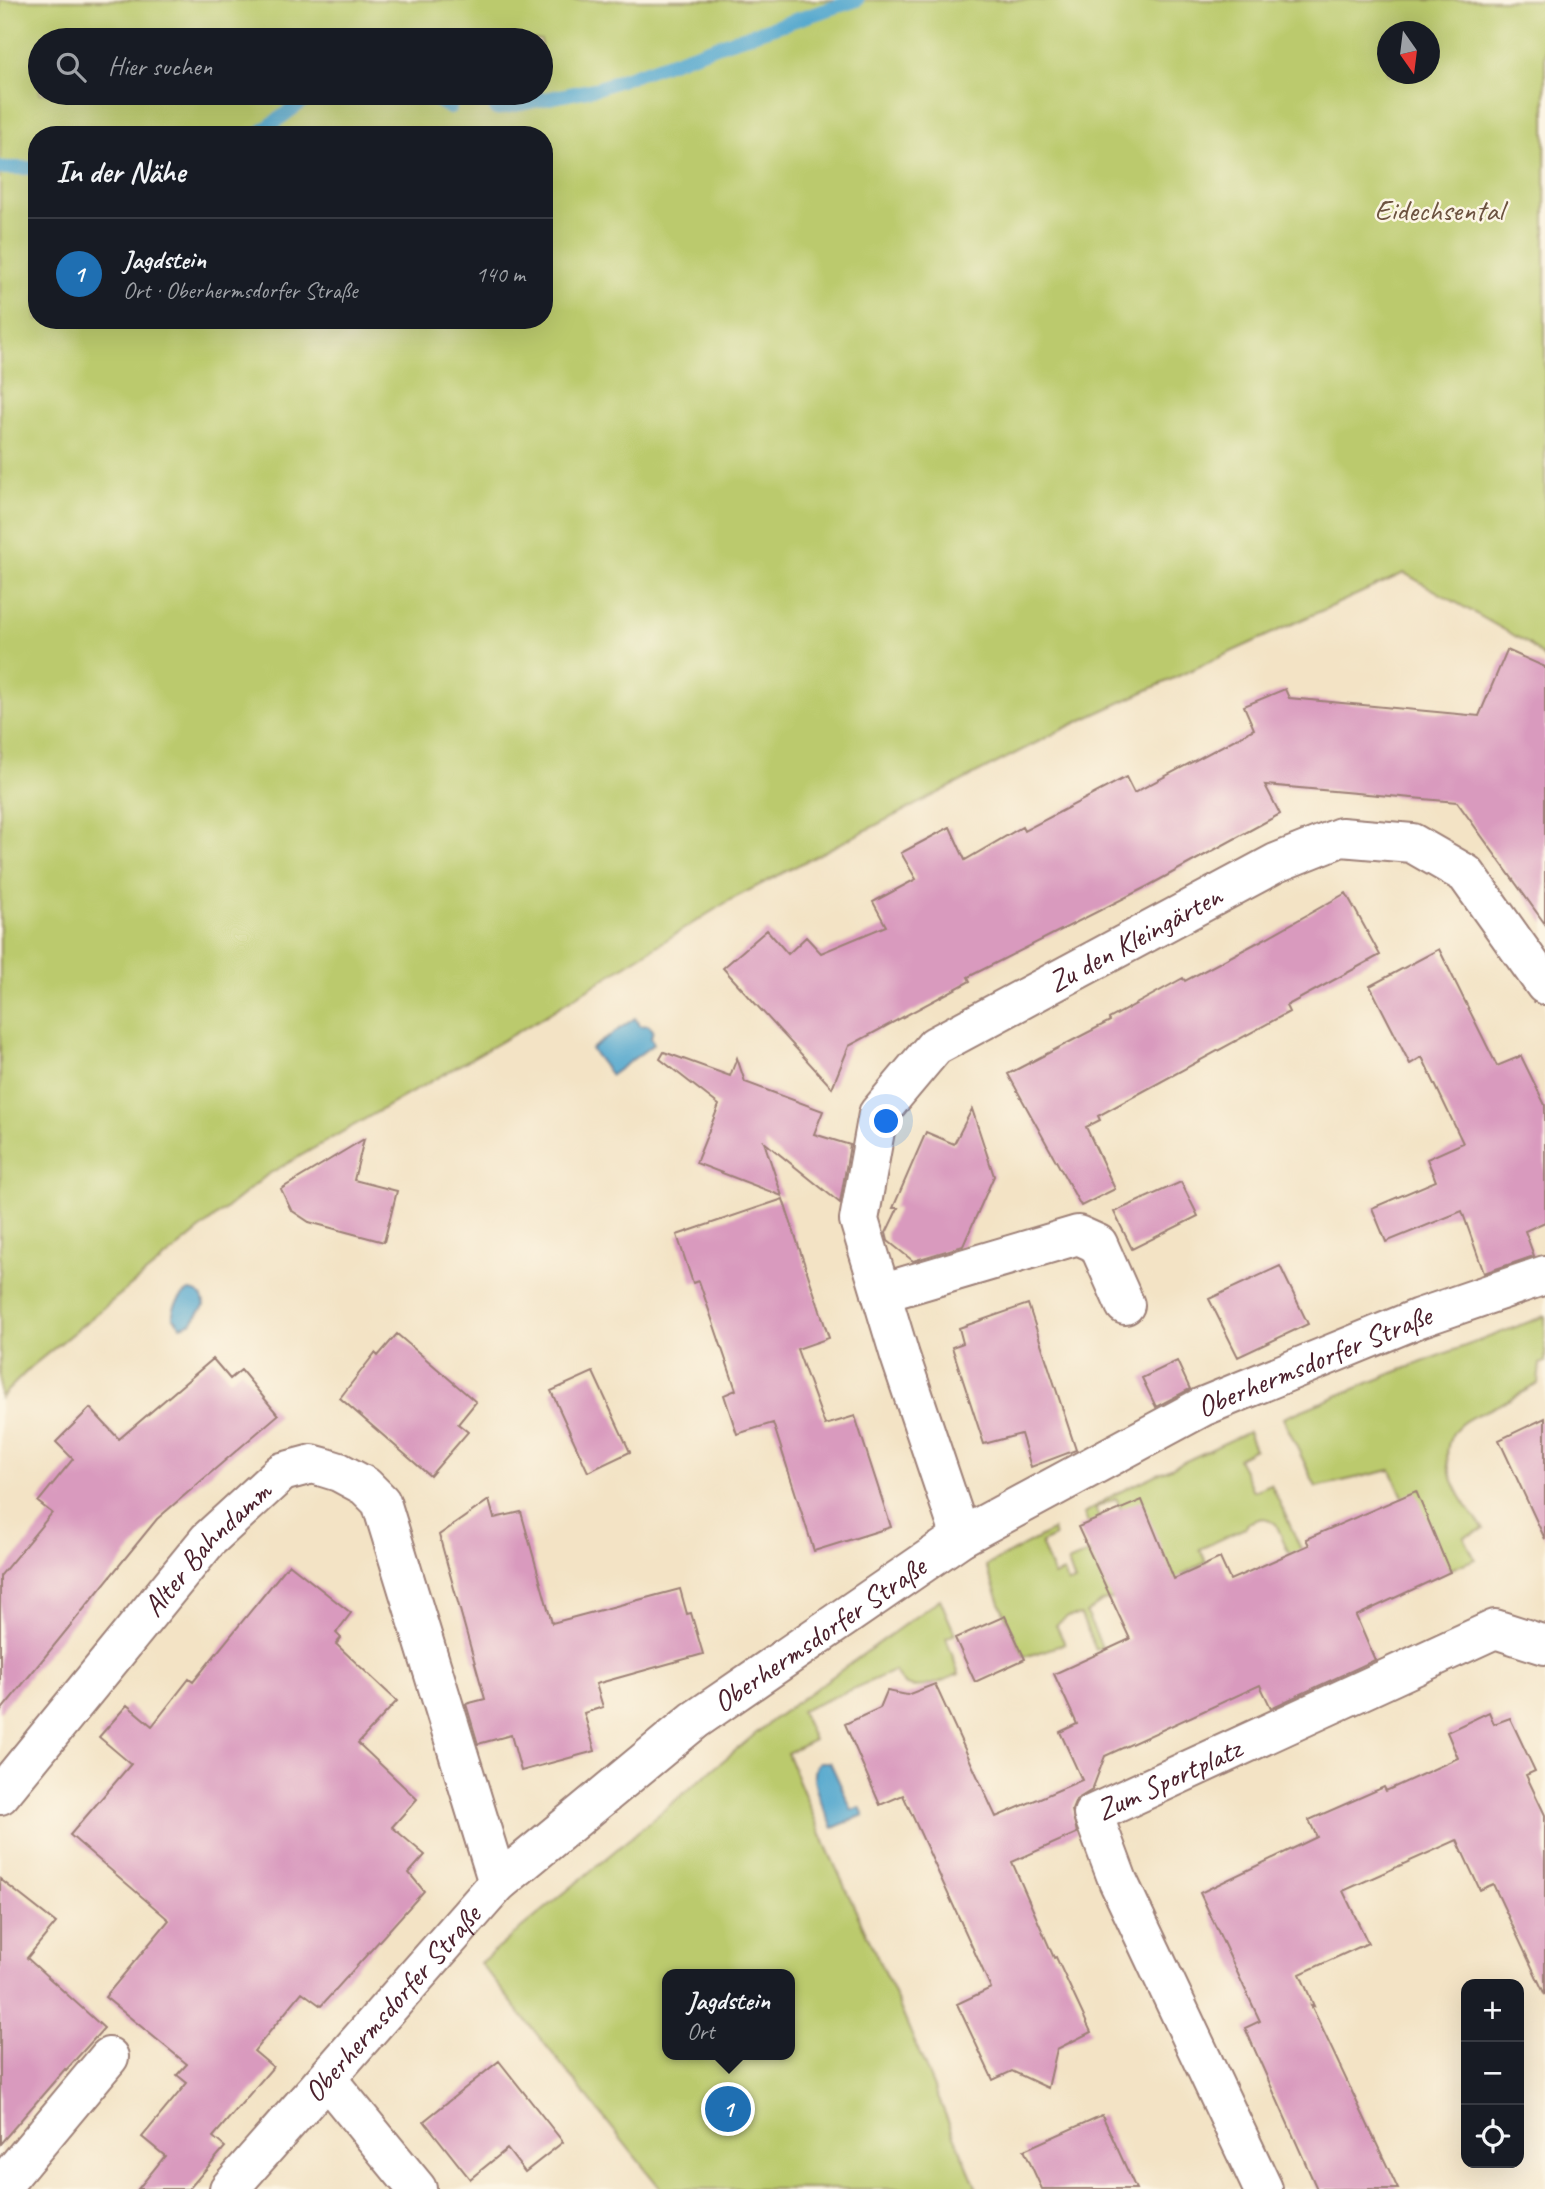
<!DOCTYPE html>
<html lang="de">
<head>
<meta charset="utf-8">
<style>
	body { margin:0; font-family:Caveat,sans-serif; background:#20242c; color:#f1f3f6 }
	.controls { position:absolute; right:21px; bottom:21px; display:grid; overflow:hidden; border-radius:14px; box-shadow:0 7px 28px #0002 }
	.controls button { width:63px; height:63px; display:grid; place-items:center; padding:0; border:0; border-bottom:2px solid #363941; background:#171b24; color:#f1f3f6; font:35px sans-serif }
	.compass { position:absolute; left:1377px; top:21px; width:63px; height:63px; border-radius:50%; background:#171b24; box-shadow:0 7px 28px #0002; rotate:166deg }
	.you { position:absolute; left:887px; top:1122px; width:24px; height:24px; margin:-18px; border:5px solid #fff; border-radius:50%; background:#1a73e8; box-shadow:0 0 0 10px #1a73e833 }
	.badge { display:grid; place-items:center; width:46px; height:46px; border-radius:50%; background:#1f6fb2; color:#fff; font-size:23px; font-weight:700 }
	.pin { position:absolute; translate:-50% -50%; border:4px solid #fff; box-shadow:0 2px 7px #0006 }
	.popup { position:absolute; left:662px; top:1969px; width:133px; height:91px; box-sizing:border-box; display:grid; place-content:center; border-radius:14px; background:#171b24; filter:drop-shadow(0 2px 5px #0005); font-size:23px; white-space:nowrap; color:#9ea1a6 }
	.popup b { font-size:26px; color:#f1f3f6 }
	.popup::after { content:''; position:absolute; left:50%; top:100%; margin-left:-14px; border:14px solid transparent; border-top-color:#171b24 }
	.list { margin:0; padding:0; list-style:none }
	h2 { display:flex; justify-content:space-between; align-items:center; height:91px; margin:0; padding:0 28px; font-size:30px }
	h2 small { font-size:23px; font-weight:400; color:#9ea1a6 }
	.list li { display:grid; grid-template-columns:46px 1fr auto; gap:21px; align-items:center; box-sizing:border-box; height:112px; padding:0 28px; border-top:2px solid #363941 }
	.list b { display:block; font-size:26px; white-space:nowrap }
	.list p { margin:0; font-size:23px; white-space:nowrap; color:#9ea1a6 }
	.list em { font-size:23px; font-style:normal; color:#9ea1a6 }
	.icon { flex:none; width:38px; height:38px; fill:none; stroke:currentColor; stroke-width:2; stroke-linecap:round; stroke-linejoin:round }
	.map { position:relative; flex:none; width:1545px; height:2189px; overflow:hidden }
	.search { position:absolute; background:#171b24; box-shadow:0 7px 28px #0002; left:28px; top:28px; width:525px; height:77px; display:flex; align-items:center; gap:18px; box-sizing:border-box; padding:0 24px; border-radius:38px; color:#9ea1a6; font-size:26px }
	.panel { position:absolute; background:#171b24; box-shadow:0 7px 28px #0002; left:28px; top:126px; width:525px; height:203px; border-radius:28px }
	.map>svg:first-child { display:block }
</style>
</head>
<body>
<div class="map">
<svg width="1545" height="2189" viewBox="0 0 1545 2189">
	<rect width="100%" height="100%" fill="#fcf5e5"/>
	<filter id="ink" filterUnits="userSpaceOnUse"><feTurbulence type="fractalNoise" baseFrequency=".0143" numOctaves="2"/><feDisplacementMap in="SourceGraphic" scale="14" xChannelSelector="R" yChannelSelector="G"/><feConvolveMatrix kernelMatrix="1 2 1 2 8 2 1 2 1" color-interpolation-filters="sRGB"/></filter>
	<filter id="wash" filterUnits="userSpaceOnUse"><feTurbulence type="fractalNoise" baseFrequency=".00686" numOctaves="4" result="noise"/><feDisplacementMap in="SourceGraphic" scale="28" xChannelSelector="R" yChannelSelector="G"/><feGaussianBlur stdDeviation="1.57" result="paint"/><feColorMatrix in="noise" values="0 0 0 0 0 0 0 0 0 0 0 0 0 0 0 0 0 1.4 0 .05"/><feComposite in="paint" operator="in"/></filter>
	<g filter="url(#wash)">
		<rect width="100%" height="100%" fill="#f3e3c5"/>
		<!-- green -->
		<path fill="#bbca6d" stroke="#82744c" stroke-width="2" fill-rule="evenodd" d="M0,0h1545v659l-16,-15 -125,-71 -335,153 -339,174 -190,119 -273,156 -236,192 -31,31zM1388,32h42v42h-42zM541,40v53h-501v-53zM37,135h507v185h-507z
			M1545,1316v46l-5,2 -2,20c-16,8 -32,18 -48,25 -9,4 -21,8 -29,15 -33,29 1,79 23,105l-20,8 11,22 -26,11 -46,-73 -12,-27 -75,17 -33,-69 110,-45z
			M1248,1432l7,17 -17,9 15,33 18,-7 71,154 -13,4 -53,-118c-11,-9 -16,-6 -28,-1l-3,5 -45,21 6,13 -23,12 10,22 -76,2 -14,3 -17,12 16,34 -6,3 -15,-35 -14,2 -11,8 9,19 -41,13 -19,-41 -19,-50 67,-36 2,7 -14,6 13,33 10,-4 4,11 7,-1 -7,-20 30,-13 -14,-35 31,-20zM1116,1498l12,28 -15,22 -18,-40z
			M940,1599l15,35 -9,4 13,36c-14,5 -33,16 -49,12 -7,-1 -12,-9 -16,-15l-93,40 13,29 -27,13 39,93 70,152 81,191h-316l-181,-226 292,-243zM789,1974v81h-122v-81z"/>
		<!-- water -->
		<path fill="#52a7ce" stroke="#4e637c" stroke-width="2" d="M635,1018l5,8 8,-1 5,5 -2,8 3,6 -43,31 -20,-26z
			M189,1291c10,1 15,5 15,15l-13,17 -10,3 -8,-9c-1,-10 7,-21 16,-26z
			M819,1762h11l22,48 8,-3 4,8 -31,13c-7,-17 -29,-52 -14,-66z"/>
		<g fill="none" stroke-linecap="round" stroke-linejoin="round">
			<!-- stream -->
			<path stroke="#52a7ce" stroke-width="14" d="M426,93l24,15
				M496,109l102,-21 133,-47 126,-41
				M257,135l57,-42
				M0,168h37"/>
		</g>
		<g id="blocks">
			<!-- building -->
			<path fill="#d99abe" d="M1507,650l38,17v257l-88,-122 -192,-17 15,29 -132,72 -180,91 2,4 -121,65 -17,42 -109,-120 44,-38 21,24 18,-17 15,16 65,-27 -13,-24 43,-23 -15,-26 49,-26 15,33 57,-33 2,4 102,-54 8,16 120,-64 -10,-23 41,-17 4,9 190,18z
				M1346,893l34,62 -94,51 3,6 -191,104 2,4 -14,7 29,62 -34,17 -73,-132 102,-53 -1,-2 74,-41 2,3 81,-43z
				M1439,949l58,117 24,-10 24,49v117l-20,9 9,25 -50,17 -22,-62 -76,31 -14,-34 64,-27 -9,-22 36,-16 -41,-86 -12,7 -40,-78z
				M664,1052l66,24 7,-18 8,24 78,29 -9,23 36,11 -10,58 -76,-61 18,54 -86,-33 23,-58 -59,-46z
				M972,1109l22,67 -31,70 -50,15 -25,-20 -2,-8 12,-25h-5l33,-76 28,12z
				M364,1139l-10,41 43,11 -13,51 -75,-20 -18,-12 -10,-21z
				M1181,1182l17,34 -66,33 -18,-37z
				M783,1199l46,139 -32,11 28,76 30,-9 36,111 -77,24 -41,-128 -36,11 -13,-39 12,-5 -37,-109 -6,2 -16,-48z
				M1280,1266l28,58 -70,33 -29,-58z
				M1028,1304l48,146 -45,17 -10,-33 -37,10 -32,-97 11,-4 -4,-15z
				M397,1334l79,68 -18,22 10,8 -38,44 -90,-78 35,-45 3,3z
				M213,1359l17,20 11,-9 37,45 -121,104 -157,193v-136l52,-63 -14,-11 35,-43 -17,-17 34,-34 29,31z
				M1177,1361l13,28 -34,18 -14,-29z
				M593,1372l37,80 -42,20 -37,-81z
				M1545,1418v121l-46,-99z
				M1416,1491l34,81 -94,44 19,44 -104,48 -11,-23 -155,71 -13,34 -16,10 -4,10 5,23 -65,29 42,96 2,-1 35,75 -34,17 -9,39 -36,-17 -19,9 -36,-76 34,-16 -88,-193 -23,10 -35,-81 35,-16 7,-17 20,4 28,-11 61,133 86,-37 -22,-48 17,-8 -23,-50 76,-35 -52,-112 64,-27 32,79 46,-21 10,22 79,-35 -3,-6z
				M489,1500l5,18 27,-6 31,111 128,-34 7,25 4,-1 12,41 -107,30 7,23 -19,6 11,38 -74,20 -10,-36 -33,9 -12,-40 19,-5 -46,-164z
				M289,1564l62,49 -15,20 5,5 -5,6 61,57 -39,42 59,56 -25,28 33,28 -16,18 15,18 -103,115 -19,-14 -48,59 19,16 -60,70 12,10 -36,42h-51l27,-33 -23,-19 45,-54 -10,-8 10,-11 -82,-67 64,-77 -99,-85 61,-71 -32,-27 28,-32 25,21 37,-47 4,3z
				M1005,1616l20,43 -50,23 -20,-44z
				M1489,1712l5,12 16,-6 25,53 -9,4 19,40v180l-52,-111 -13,6 -23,-50 -114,51 25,52 -68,31 14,32 -3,-1 87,184h-81l-72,-161 15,-7 -60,-128 117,-56 -8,-17 75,-33 2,4 72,-33 -11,-26z
				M0,1879l56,44 -29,35 77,70 -38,42 -1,-1 -65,75z
				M499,2061l64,81 -38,30 -18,-23 -37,30 -46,-58z
				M1102,2115l34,74h-94l-18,-39z"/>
		</g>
	</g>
	<g filter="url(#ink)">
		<use href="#blocks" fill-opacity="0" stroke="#9e8178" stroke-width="2"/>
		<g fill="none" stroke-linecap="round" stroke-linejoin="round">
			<!-- minor casing -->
			<g stroke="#9e8178" stroke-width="42">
				<g id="minor">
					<path d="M881,1293l197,-58 20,9 27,61"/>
					<path id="s1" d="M961,1537l-61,-181 -41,-136 19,-106 57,-68 341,-183 65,-26 71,6 54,31 79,111"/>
					<path id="s2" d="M0,1795l208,-255 74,-68 30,-8 11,3 16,5 26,14 16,16 117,381"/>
					<path d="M327,2079l90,110"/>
					<path d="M0,2188l109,-131"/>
					<path id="s3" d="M229,2189l269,-306 197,-163 266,-183 241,-130 217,-89 126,-43"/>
					<path id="s4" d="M1263,2189l-145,-308 -25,-67 402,-185 50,16"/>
				</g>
			</g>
			<!-- minor -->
			<use href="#minor" stroke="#fff" stroke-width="38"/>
		</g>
	</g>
	<g text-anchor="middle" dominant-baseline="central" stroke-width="5" stroke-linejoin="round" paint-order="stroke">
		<!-- park labels -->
		<g font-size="30" fill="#6c523f" stroke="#fcf5e5">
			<text x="1439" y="210">Eidechsental</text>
		</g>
		<!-- street labels -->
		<g font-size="30" fill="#4a1f2b" stroke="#fcf5e5">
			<text stroke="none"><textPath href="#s1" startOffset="756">Zu den Kleingärten</textPath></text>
			<text stroke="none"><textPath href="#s3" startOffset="1381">Oberhermsdorfer Straße</textPath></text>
			<text stroke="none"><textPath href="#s2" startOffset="322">Alter Bahndamm</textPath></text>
			<text stroke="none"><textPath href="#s3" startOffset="814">Oberhermsdorfer Straße</textPath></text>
			<text stroke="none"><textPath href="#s4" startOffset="495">Zum Sportplatz</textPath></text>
			<text stroke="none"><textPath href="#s3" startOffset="247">Oberhermsdorfer Straße</textPath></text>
		</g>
	</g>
</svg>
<div class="controls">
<button>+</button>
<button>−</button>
<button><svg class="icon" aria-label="locate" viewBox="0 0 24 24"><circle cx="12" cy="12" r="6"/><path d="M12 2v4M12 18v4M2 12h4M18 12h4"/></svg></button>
</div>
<svg class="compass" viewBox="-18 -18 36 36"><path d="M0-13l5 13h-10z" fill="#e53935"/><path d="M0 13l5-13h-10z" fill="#9ea1a6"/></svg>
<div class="you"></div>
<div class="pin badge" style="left:728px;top:2109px">1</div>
<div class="popup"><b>Jagdstein</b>Ort</div>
<div class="search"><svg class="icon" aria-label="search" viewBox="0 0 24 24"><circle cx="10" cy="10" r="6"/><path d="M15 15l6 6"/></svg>Hier suchen</div>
<section class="panel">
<h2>In der Nähe<small></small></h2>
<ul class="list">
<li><span class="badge">1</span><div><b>Jagdstein</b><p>Ort · Oberhermsdorfer Straße</p></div><em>140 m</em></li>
</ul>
</section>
</div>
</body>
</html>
